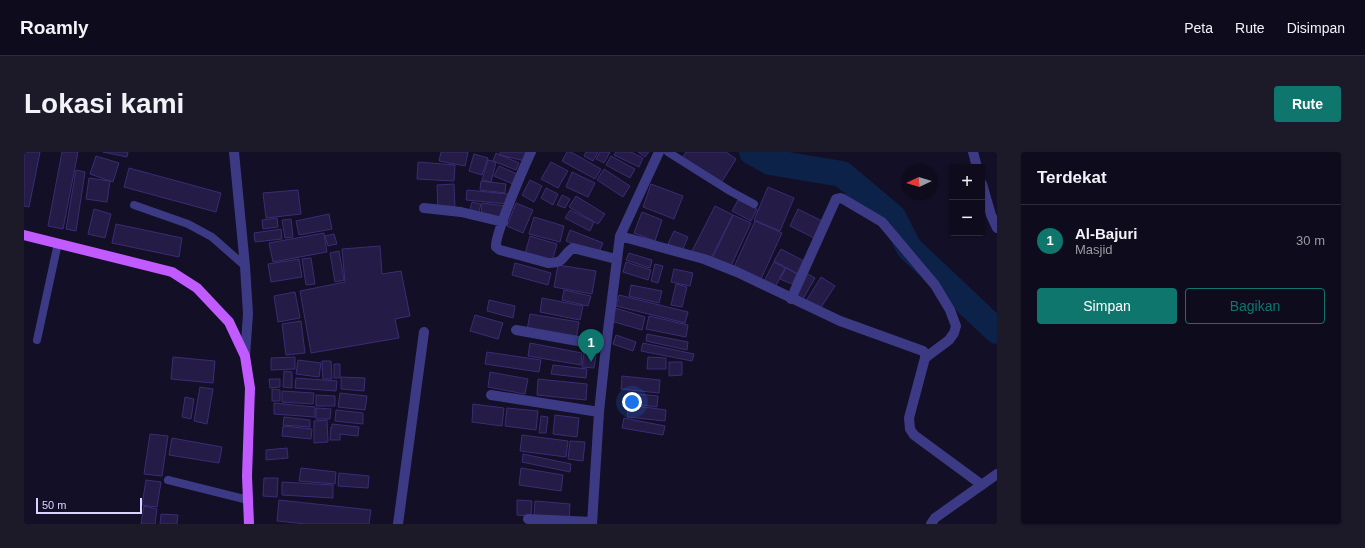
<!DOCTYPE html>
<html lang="id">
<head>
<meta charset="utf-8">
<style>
	body { margin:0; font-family:Arial,sans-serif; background:#1c1929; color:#f1f3f6 }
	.controls { position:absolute; right:12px; top:12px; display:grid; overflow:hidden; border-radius:4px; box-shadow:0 1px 3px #0004 }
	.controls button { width:36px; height:36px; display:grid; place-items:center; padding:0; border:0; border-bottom:1px solid #2e2b3b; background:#0e0b1c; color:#f1f3f6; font:20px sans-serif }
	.compass { position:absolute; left:877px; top:12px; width:36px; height:36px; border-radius:50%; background:#0e0b1c; box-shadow:0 1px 3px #0004; rotate:266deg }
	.scale { position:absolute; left:12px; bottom:10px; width:106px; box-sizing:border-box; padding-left:4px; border:2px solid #d9d4ff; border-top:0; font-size:11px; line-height:14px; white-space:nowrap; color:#d9d4ff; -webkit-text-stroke:3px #130f26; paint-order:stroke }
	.you { position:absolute; left:608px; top:250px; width:14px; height:14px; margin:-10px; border:3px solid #fff; border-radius:50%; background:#1a73e8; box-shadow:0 0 0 6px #1a73e833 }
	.badge { display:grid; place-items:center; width:26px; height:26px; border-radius:50%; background:#0f766e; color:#fff; font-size:13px; font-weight:700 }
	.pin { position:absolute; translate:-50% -33px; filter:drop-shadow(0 1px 2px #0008) }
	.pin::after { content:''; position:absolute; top:21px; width:14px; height:12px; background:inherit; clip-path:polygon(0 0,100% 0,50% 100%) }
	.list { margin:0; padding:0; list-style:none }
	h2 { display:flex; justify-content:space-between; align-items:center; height:52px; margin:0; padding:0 16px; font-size:17px }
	h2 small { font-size:13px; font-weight:400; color:#9b9ba3 }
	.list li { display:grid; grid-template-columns:26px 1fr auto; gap:12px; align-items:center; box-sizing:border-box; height:72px; padding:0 16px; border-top:1px solid #2e2b3b }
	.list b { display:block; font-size:15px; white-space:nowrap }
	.list p { margin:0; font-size:13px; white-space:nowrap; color:#9b9ba3 }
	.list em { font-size:13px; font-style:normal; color:#9b9ba3 }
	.actions { display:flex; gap:8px; padding:12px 16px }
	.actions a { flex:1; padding:9px 0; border:1px solid #0f766e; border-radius:4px; text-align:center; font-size:14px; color:#0f766e }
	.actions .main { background:#0f766e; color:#fff }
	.map { position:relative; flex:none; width:973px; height:372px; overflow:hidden; border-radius:4px }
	header { display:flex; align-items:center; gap:24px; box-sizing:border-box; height:56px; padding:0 20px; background:#0e0b1c; border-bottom:1px solid #2e2b3b }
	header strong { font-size:19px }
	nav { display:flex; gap:22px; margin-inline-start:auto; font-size:14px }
	.intro { display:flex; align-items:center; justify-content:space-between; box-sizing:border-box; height:96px; padding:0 24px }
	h1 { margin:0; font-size:28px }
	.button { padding:10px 18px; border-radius:4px; background:#0f766e; color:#fff; font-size:14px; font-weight:700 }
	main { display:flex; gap:24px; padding:0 24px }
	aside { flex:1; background:#0e0b1c; border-radius:4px; box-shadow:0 1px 3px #0004 }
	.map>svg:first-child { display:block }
</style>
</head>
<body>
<header>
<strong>Roamly</strong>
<nav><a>Peta</a><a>Rute</a><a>Disimpan</a></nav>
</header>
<div class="intro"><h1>Lokasi kami</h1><a class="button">Rute</a></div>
<main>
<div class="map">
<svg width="973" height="372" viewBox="0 0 973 372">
	<rect width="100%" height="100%" fill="#130f26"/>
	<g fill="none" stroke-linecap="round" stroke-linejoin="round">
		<!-- river -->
		<path stroke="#0c2248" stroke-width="26" d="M728,0l18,10 72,12 51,43 16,31 88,83"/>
	</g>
	<!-- building -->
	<path fill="#241b47" stroke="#3b2d73" d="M0,0h16l-11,55 -5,-1z
		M38,0h16l-15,77 -15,-3z
		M79,0h25l-1,5z
		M417,0h27l-3,14 -26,-5z
		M476,0h27l-2,9 -25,-6z
		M543,0h4l30,17 -6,10 -33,-18z
		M562,0h12l-5,9 -9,-5z
		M576,0h10l-6,11 -8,-4z
		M592,0h15l12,6 -4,9 -25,-12z
		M614,0h11l-4,5z
		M662,0h40l10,7 -15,24 -39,-25z
		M472,1l23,10 -3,7 -23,-9z
		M450,2l14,4 -6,17 -13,-4z
		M72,4l23,7 -6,19 -23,-8z
		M587,4l24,13 -5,9 -24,-13z
		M464,8l8,2 -5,20 -9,-2z
		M394,10l37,3 -1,16 -37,-2z
		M527,10l17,9 -10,17 -17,-9z
		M475,14l18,8 -4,10 -19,-8z
		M105,16l92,25 -5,19 -92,-25z
		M580,17l26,17 -7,11 -26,-17z
		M52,18l9,2 -9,59 -10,-2z
		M548,20l23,11 -7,14 -22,-10z
		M65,26l21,3 -3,21 -21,-3z
		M506,28l12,6 -8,16 -12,-7z
		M457,29l25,3 -1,9 -25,-3z
		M430,32l1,25h-17l-1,-24z
		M627,32l32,12 -9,23 -31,-12z
		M744,35l26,11 -14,33 -26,-11z
		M522,36l12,6 -5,11 -12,-7z
		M274,38l3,24 -35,4 -3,-25z
		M443,38l41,4 -1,10 -41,-4z
		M538,43l8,4 -5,9 -8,-3z
		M552,44l29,18 -7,10 -29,-17z
		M714,48l19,9 -6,12 -19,-10z
		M448,50l9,2 -3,11 -9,-2z
		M458,51l23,3 -2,12 -22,-2z
		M492,51l17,7 -10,23 -16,-7z
		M691,54l18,9 -23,45 -18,-9z
		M70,57l17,5 -6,24 -17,-4z
		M774,57l24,12 -8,17 -24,-12z
		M546,58l24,12 -4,9 -25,-13z
		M618,60l20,8 -7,21 -21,-8z
		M305,62l3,15 -33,6 -3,-14z
		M709,63l18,8 -21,45 -18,-9z
		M510,65l30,9 -4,16 -31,-8z
		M253,66l1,9 -15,2 -1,-9z
		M267,67l2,18 -8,1 -3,-18z
		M731,69l27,12 -21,46 -27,-12z
		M92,72l66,14 -3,19 -67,-14z
		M257,77l1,10 -27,3 -1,-9z
		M546,78l33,13 -5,11 -32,-13z
		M650,79l14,6 -6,14 -14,-7z
		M300,81l3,19 -54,10 -4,-19z
		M310,82l3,10 -9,2 -3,-10z
		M506,84l27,8 -5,18 -27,-8z
		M356,94l2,28 19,-3 9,45 -15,3 4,19 -88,15 -11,-62 45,-9 -3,-33z
		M757,97l23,12 -6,13 -24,-13z
		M315,99l5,29 -9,2 -5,-29z
		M605,101l23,7 -2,8 -24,-8z
		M287,106l4,26 -9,1 -4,-26z
		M275,107l3,18 -31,5 -3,-18z
		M602,110l25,8 -3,10 -25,-8z
		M750,110l11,6 -11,21 -11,-6z
		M491,111l36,10 -3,12 -36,-10z
		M631,112l8,2 -5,17 -7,-2z
		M534,113l38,6 -4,23 -38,-7z
		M762,116l11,6 -5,10 -12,-5z
		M650,117l19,4 -3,13 -19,-4z
		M782,121l9,5 -12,21 -9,-5z
		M797,125l14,9 -15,23 -14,-8z
		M652,132l11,3 -5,20 -11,-2z
		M607,133l31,6 -3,12 -30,-7z
		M540,138l27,6 -3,10 -26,-6z
		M271,140l5,26 -22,4 -4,-26z
		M595,143l69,17 -3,11 -69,-17z
		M518,146l41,8 -3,14 -40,-8z
		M465,148l26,6 -2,12 -26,-7z
		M591,156l30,9 -3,13 -31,-9z
		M506,162l49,8 -3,17 -49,-9z
		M451,163l28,8 -5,16 -28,-8z
		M625,164l39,9 -2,12 -40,-8z
		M277,169l4,32 -19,2 -4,-31z
		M623,182l41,8 -1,8 -41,-9z
		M592,183l20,7 -3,9 -20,-7z
		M506,191l52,10 -1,12 -53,-9z
		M619,191l51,11 -2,7 -51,-10z
		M463,200l54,8 -2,12 -54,-8z
		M560,201l12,2 -2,13 -12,-1z
		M149,205l42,4 -2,22 -42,-4z
		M271,205v12l-24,1v-12z
		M624,205l18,1v11h-19z
		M274,208l23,3 -2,14 -23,-3z
		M298,209h9l1,18h-9z
		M645,210h13v13l-13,1z
		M310,212h6v14h-6z
		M529,213l34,4 -1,9 -35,-4z
		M260,219l8,1v16l-9,-1z
		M466,220l38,7 -3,15 -37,-7z
		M598,224l38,4 -1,13 -38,-4z
		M317,225l24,1 -1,13 -23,-2z
		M272,226l41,3 -1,10 -41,-3z
		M245,227h11v8l-10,1z
		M514,227l49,5 -1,16 -49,-5z
		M176,235l13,2 -6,35 -13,-3z
		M248,237l8,1v11h-8z
		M258,239l32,2 -1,11 -31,-2z
		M316,241l27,3 -2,14 -27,-3z
		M605,241l29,3 -1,11 -30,-4z
		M292,243l19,1v10h-19z
		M161,245l9,2 -3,20 -9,-2z
		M250,251l41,4v10l-41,-3z
		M449,252l31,4 -2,18 -30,-4z
		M605,253l37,5 -1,11 -38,-4z
		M292,256l15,1 -1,10h-14z
		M483,256l31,3 -2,19 -31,-4z
		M312,258l27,3v11l-28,-3z
		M531,263l24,3 -2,19 -24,-3z
		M517,264l7,1 -2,16h-7z
		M260,265l26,3v7l-27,-2z
		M600,266l41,8 -2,9 -41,-7z
		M303,268l1,22 -14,1v-22z
		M308,272l27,3 -1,9 -18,-2v6h-10l1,-13 1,1z
		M259,274l29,3 -1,10 -29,-3z
		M126,282l18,2 -6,40 -18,-2z
		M498,283l46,6 -2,16 -46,-6z
		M148,286l50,9 -3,16 -50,-8z
		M546,289l15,1 -2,19 -15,-2z
		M263,296l1,10 -22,2v-10z
		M499,302l48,10 -1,8 -48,-10z
		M277,316l35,4 -1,12 -36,-3z
		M497,316l42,7 -2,16 -42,-6z
		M315,321l30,3 -1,12 -30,-2z
		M240,326h14l-1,19 -14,-1z
		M122,328l15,2 -4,25 -15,-2z
		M258,330l51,3v13l-51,-3z
		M255,348l92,10 -2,14h-63l-29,-3z
		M493,348l15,1 -1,15 -14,-1z
		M511,349l35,3 -1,16 -35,-3z
		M120,354l13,3 -2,15h-14z
		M137,362l17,1 -1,9h-17z"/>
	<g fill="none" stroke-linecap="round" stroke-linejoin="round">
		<!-- service -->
		<path stroke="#3d3a85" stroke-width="8" d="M644,0l62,39 24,13
			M110,53l54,19 24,13 33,29
			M13,188l21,-97
			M144,328l80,20"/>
		<!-- minor -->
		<path stroke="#3d3a85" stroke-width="10" d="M210,0l11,114 3,48 -3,42
			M507,0c-7,15 -37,84 -35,95l4,3 48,13c18,0 13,-7 25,-15l43,11
			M400,56l37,4 42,10
			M596,84l84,23 33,13 103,49 83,30 2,2v5l-16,60 1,11 4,6 68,50
			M767,147l45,-100 4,-1 3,1 39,23 53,63 15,25 6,16 -2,7 -5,7 -24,18
			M492,178l90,16
			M467,243l108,17
			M504,367l64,3
			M374,372l26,-192
			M568,372l7,-112 7,-66 14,-110 39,-84
			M907,372l4,-6 62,-44"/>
		<!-- tertiary -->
		<path stroke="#3d3a85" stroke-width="10" d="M949,0l4,15
			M958,32l9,31 6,13"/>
		<!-- primary -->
		<path stroke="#c25bff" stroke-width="10" d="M0,83l148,37 25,16 32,34 16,34 5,32 -3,88 2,48"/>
	</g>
</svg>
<div class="controls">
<button>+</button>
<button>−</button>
</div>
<svg class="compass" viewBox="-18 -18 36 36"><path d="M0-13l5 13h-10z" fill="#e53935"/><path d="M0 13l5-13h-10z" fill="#9b9ba3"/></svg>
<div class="scale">50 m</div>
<div class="you"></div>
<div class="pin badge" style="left:567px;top:210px">1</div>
</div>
<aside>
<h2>Terdekat<small></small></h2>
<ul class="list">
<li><span class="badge">1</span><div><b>Al-Bajuri</b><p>Masjid</p></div><em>30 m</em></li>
</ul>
<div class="actions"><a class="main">Simpan</a><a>Bagikan</a></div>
</aside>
</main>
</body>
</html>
